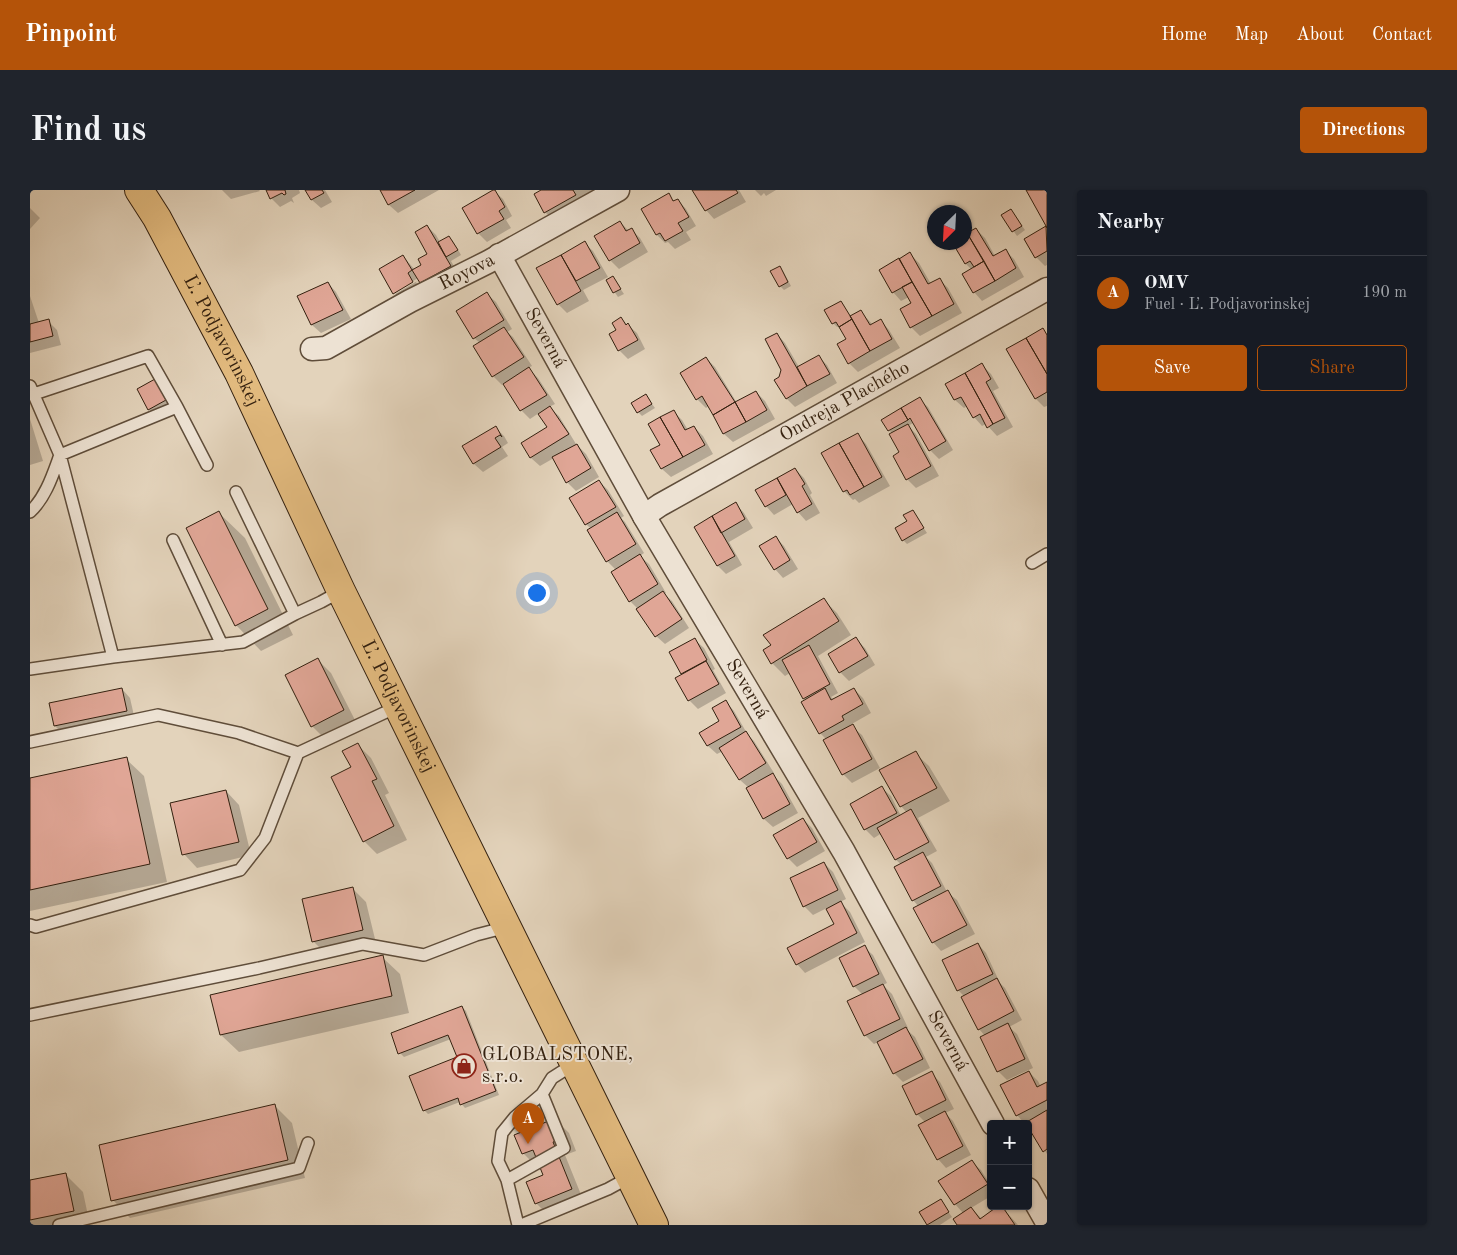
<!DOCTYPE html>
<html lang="en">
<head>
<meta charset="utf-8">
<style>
	body { margin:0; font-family:"Old Standard TT",serif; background:#20242c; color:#f1f3f6 }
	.controls { position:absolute; right:15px; bottom:15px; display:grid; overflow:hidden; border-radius:5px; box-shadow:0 1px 4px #0004 }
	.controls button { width:45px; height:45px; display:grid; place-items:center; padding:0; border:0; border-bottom:1px solid #363941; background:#171b24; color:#f1f3f6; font:25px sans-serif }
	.compass { position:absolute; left:897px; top:15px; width:45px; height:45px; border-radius:50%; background:#171b24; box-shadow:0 1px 4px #0004; rotate:204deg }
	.you { position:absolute; left:506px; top:402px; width:18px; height:18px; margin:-12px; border:4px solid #fff; border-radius:50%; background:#1a73e8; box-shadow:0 0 0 8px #1a73e833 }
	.badge { display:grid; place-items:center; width:32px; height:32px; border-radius:50%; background:#b45309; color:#fff; font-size:16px; font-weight:700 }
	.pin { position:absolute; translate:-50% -41px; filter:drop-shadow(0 1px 2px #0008) }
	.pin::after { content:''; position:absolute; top:26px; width:18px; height:15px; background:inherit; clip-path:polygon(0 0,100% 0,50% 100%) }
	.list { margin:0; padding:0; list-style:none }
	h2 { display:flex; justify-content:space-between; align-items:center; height:65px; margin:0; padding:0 20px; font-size:21px }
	h2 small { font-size:16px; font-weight:400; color:#9ea1a6 }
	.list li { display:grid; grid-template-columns:32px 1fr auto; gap:15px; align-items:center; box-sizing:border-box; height:75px; padding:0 20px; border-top:1px solid #363941 }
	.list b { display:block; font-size:19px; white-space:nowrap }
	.list p { margin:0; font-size:16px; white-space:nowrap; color:#9ea1a6 }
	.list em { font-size:16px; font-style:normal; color:#9ea1a6 }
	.actions { display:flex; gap:10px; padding:15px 20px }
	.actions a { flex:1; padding:11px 0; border:1px solid #b45309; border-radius:5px; text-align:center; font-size:18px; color:#b45309 }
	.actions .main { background:#b45309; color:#fff }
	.map { position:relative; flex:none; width:1017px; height:1035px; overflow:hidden; border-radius:5px }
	header { display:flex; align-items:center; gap:30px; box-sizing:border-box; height:70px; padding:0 25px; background:#b45309; color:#fff }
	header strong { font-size:24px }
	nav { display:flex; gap:28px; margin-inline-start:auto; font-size:18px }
	.intro { display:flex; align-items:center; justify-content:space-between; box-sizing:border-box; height:120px; padding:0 30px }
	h1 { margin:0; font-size:35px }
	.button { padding:12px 22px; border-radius:5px; background:#b45309; color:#fff; font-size:18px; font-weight:700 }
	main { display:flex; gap:30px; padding:0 30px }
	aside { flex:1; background:#171b24; border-radius:5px; box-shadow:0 1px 4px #0004 }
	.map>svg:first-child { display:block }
</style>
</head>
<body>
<header>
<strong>Pinpoint</strong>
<nav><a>Home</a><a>Map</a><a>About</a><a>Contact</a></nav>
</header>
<div class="intro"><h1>Find us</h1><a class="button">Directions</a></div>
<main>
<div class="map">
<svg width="1017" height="1035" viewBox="0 0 1017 1035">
	<rect width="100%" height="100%" fill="#e3d3bb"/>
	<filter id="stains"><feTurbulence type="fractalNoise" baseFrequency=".004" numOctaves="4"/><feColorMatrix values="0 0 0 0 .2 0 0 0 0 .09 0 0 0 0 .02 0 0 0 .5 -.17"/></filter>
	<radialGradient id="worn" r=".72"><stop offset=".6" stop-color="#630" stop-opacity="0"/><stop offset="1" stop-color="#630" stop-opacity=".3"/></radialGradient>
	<!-- shadow -->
	<path fill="#0003" d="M192,0h37l1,1 -29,8z
		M238,0h31l1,3 -8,5 2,5 -3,-2 -11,6 -8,-8z
		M277,0h18l7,12 -11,6 -9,-8z
		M351,0h58l-41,23 -9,-8z
		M513,0h65l-54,31 -9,-9z
		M664,0h45l7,12 -32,17 -8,-9z
		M725,0h21l-10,6 -2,-3 -3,3z
		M464,1l9,8 9,17 -6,4 5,8 -24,14 -9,-9z
		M638,5l7,7 3,-2 8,9 10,17 -10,6 5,8 -16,9 -7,-7 -3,1 -8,-8z
		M0,18l10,10 -10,11z
		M981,20l14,20 -8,6 -14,-20z
		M590,32l9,9 2,-2 9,9 8,14 -29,17 -9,-9z
		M397,36l9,9 4,7 9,-5 4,4 8,14 -10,6 8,14 -29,16 -11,-11 -3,2 5,9 -18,11 -8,-8 24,-14 -1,-2 -24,15 9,-37 12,14 8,-4 6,-12z
		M1017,37v38l-2,1 -9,-9 -10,-18z
		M946,39l9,9 10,18 10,-6 9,9 10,18 -42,24 -8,-9 -2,-22 -6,-6 -2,-22z
		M554,53l9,8 15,26 -25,13 6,11 -22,12 -9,-9 -20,-35z
		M880,64l9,9 12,21 9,-4 8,8 14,25 -42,23 -9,-9 -10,-17 11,-7 -3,-6 -8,4 -8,-9z
		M749,77l4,4 8,15 -7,4 -4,-4z
		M583,88l11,16 -6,3 -11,-16z
		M298,93l8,9 15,27 -30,14 -9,-8 -13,-28z
		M457,104l9,8 16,27 -5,3 6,5 19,29 -4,2 10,10 17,26 -6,3 10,9 17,28 10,10 13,23 -23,14 -9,-9 -13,-24 -14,8 -9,-8 -9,-15 27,-15 -10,-15 -9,6 -9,-9 -17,-27 -2,2 -9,-9 -13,-33 -6,-5z
		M0,106l9,27 9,-2 9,9 4,15 -31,8z
		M811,112l10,15 10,-5 12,13 8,-4 8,9 11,18 -42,24 -9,-9 -1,-23 -8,-14 -3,1 -4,-4z
		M591,129l16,14 8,16 -17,10 -9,-9 -1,-20z
		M1013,140l4,4v72l-3,1 -8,-8z
		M747,144l8,9 14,24 19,-11 9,9 10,18 -42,24 -8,-8 -7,-21 2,-9z
		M676,168l9,9 22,36 19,-11 9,9 10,18 -42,23 -9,-8 -15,-28 -3,2 -9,-9z
		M952,175l9,9 8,14 -6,3 20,36 -16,9 -11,-12 -4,2 -8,-9 -7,-11 -3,2 -9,-8 -8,-16z
		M125,191l9,9 10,19 -16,9 -9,-9z
		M616,206l9,12 -13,8 -4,-4z
		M889,209l9,8 25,43 -14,9 -9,-9 -17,-27 -5,3 8,8 23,42 -23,12 -9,-9 -6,-26 -9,-19 -9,-14z
		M643,221l9,9 6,10 6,-3 9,9 10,18 -42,23 -9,-8 -10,-18 10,-6z
		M0,229l13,42 -13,4z
		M465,237l9,9 4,7 -6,4 6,9 -25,16 -9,-8 -10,-17z
		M828,245l8,9 24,42 -31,17 -4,-4 -2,1 -9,-9z
		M765,279l9,9 8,15 -2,2 10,18 -14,8 -8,-9 -5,-8 -19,11 -8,-9 -9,-16z
		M569,291l9,9 16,26 -3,2 4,4 19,31 -4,3 9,8 17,29 -2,1 8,7 17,27 -24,16 -9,-8 -17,-26 -9,-9 -14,-31 -9,-9 -18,-31 2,-1 -5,-5z
		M706,314l8,9 9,15 -24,14 13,23 -16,9 -8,-8 -23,-39z
		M883,322l14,21 -20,11 -4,-4z
		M189,323l26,25 48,97 -32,16 -25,-26z
		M746,348l8,8 14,23 -15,9 -8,-9z
		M794,410l13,13 14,22 -33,21 20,37 -7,4 3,3 20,-11 9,9 8,15 -21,12 12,10 18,33 -28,15 -9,-9 -16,-34 -7,-7 -14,-33 -16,-27 -5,3 -13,-13v-18z
		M826,449l9,9 10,17 -26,16 -9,-9z
		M665,450l9,8 11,21 -2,1 13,23 -28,16 -9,-9 -12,-21 7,-4 -2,-2z
		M288,470l13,13 26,51 -32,15 -13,-13z
		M92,499l8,9 5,22 -71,15 -9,-9 -5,-22z
		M696,512l8,9 14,24 6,6 20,32 -2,1 10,10 16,29 -25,14 -9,-8 -16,-30 1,-1 -9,-8 -17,-29 -6,3 -9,-8 -7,-13 20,-11z
		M328,555l13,13 18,35 -4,2 22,45 -30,14 -13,-13z
		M885,563l14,13 21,35 -32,17 19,33 -11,6 6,6 15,29 10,8 18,34 -34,17 -8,-9 -14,-35 -6,-7 -11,-35 -6,-5 -14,-27 -8,5 -9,-9 17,-41 9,8 10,20 6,-3 -6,-7z
		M96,569l18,17 23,106 -137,29v-131z
		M196,601l13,14 12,50 -54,13 -13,-14z
		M773,629l9,9 13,23 -28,16 -9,-9z
		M794,673l9,9 13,27 -6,3 10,10 15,30 -60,31 -8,-9 38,-39 -8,-17 -14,7 -9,-9z
		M323,699l13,13 10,41 -50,11 -13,-13z
		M948,754l8,9 14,30 5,5 17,32 -13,7 8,7 16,34 -26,12 -9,-9 -13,-35 -6,-7 -15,-33 -6,-6z
		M834,757l9,8 14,28 -4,2 9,9 16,34 -2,1 9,8 15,31 -27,14 -9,-9 -16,-31 -4,2 -9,-9 -2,-40 -9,-9 -14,-27z
		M352,767l18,17 9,39 -170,39 -18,-17z
		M432,817l4,4 33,84 -34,13 -5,-6 -32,12 -4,-4 34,-52 -7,-19 -47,18 -4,-4z
		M999,882l9,9 3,6 6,-3v70l-19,-30h-3l-8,-9z
		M901,883l9,9 14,27 -9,4 8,8 18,34 -25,13 -8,-9 -13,-37 -8,-8z
		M245,916l17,17 13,55 -175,40 -17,-18z
		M526,930l13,13 7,18 -11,4 19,47 -35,14 -13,-13 9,-27 -4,-11 -4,2 -14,-14z
		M942,972l9,8 10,16v10l-20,12 11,11 19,-13 17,19h-59l4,-12 -8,-9z
		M35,984l18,18 7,33h-60v-43z
		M910,1010l12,17 -12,8h-11l-8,-12z"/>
	<!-- building -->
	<path fill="#e0a696" stroke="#33200f" d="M236,0h19l1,4 -2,1 -2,-2 -12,6z
		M275,0h17l2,3 -13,7z
		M350,0h35l-27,15z
		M463,0h2l10,17 -6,4 5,8 -27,15 -15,-26z
		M511,0h32l3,5 -32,18 -10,-19z
		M662,0h44l2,3 -33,18z
		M996,0h21v38l-1,-2z
		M639,3l4,8 5,-2 11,18 -11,6 5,8 -18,10 -5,-8 -4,2 -15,-26z
		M981,19l11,17 -10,6 -11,-17z
		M590,31l6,10 6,-3 8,15 -31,18 -15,-25z
		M397,35l24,41 -31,17 -8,-13 9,-5 -3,-6 9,-5 -12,-22z
		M1016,36l1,25 -12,7 -11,-19z
		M946,38l17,28 13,-7 10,19 -21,13 -28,-48z
		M937,43l17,28 -10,6 -4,-6 -5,3 -13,-22h12v-8z
		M419,46l9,14 -12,7 -8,-15z
		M555,51l15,27 -24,13 -15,-26z
		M880,62l18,32 12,-6 14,26 -22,12 -33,-57z
		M373,65l9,15 -4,3 5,9 -20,12 -14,-25z
		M531,65l20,36 -24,14 -21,-37z
		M869,68l13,24 -20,11 -13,-23z
		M954,71l11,20 -22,12 -11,-19z
		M750,76l8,16 -9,5 -9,-16z
		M583,86l8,13 -8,4 -7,-13z
		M298,92l15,28 -32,15 -14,-29z
		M882,92l20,34 -22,12 -10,-19 11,-6 -9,-16z
		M457,102l17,28 -31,19 -17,-28z
		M811,111l11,18 -13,8 -3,-5 -4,2 -8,-14z
		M831,120l9,15 11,-6 11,20 -22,12 -20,-35z
		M591,127l5,8 2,-2 10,17 -20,11 -9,-17 7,-4 -4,-7z
		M19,129l4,17 -23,6v-18z
		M822,129l18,32 -22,13 -11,-20 9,-5 -7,-12z
		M474,137l20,30 -32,20 -19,-31z
		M1013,138l4,7v39l-21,-36z
		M747,143l30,53 -21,13 -12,-19 5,-3 2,-7 -16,-31z
		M996,148l21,36v18l-12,7 -29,-50z
		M789,165l11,19 -23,12 -10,-19z
		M676,167l29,45 -22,13 -11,-19 -6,4 -16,-27z
		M952,173l9,16 -5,3 19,36 -12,6 -28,-51z
		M499,177l18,28 -27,16 -17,-27z
		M935,183l28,51 -6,4 -7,-14 -7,4 -12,-21 -7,3 -9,-16z
		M125,189l11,21 -18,10 -11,-21z
		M726,201l11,19 -21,12 -11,-20z
		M616,204l6,10 -15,9 -6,-10z
		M890,207l26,44 -17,10 -19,-33 -2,2 -7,-12z
		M705,212l11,20 -23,12 -10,-19z
		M520,216l19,28 -39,24 -9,-15 26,-16 -9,-13z
		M871,218l7,12 -20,11 -7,-11z
		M644,220l11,20 9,-4 11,19 -22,12 -23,-40z
		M630,227l23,40 -22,12 -11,-19 10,-5 -12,-21z
		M878,234l23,42 -25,14 -13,-24 6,-4 -10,-18z
		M466,236l6,11 -2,-2 -5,3 6,9 -28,17 -11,-18z
		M828,243l24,44 -18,10 -25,-44z
		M809,253l25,44 -14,8 -3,-5 -4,2 -22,-39z
		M547,254l14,24 -25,15 -14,-26z
		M765,278l10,16 -3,2 10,18 -15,9 -20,-35z
		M747,288l9,17 -21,12 -10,-17z
		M569,290l17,27 -31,18 -16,-27z
		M706,312l9,17 -24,14 -9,-17z
		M883,320l11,18 -22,13 -7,-13 12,-7 -4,-6z
		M189,321l49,98 -33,17 -49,-98z
		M587,322l19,32 -30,18 -19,-32z
		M682,326l23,40 -18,10 -23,-39z
		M746,346l14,24 -16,10 -15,-24z
		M610,364l18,30 -29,18 -18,-30z
		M633,401l19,28 -27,18 -19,-28z
		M794,408l15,23 -68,43 -8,-14 8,-5 -8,-10z
		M826,447l12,19 -29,17 -11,-19z
		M665,448l12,22 -26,14 -12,-22z
		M779,455l21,39 -27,15 -21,-39z
		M288,468l26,52 -33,17 -26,-52z
		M676,471l13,23 -31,17 -13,-23z
		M92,498l5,23 -73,15 -5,-23z
		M795,498l6,12 23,-12 9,16 -21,12 2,4 -25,14 -18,-32z
		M696,510l15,27 -34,19 -8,-13 20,-12 -7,-13z
		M823,534l19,35 -30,16 -19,-35z
		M716,541l20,32 -27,17 -20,-32z
		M328,553l19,36 -5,2 22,45 -31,16 -32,-65 20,-10 -9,-16z
		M886,561l21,37 -37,19 -21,-37z
		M97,567l23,107 -120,26v-112z
		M743,583l17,31 -27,15 -17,-31z
		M852,596l15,27 -33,17 -14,-26z
		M196,600l13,52 -57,13 -12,-52z
		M881,619l18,33 -34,18 -18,-32z
		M773,628l14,24 -30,17 -14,-24z
		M893,662l18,34 -29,15 -18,-34z
		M794,672l14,28 -35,17 -13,-29z
		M323,697l10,43 -51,12 -10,-43z
		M918,700l19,35 -35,18 -19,-35z
		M811,711l16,32 -61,32 -9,-17 47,-24 -8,-15z
		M948,753l15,31 -36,17 -15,-31z
		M835,755l14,29 -26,13 -14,-29z
		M353,765l9,41 -172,39 -10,-40z
		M967,788l17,33 -36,19 -17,-33z
		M853,794l17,35 -36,17 -17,-35z
		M432,816l34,85 -36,14 -2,-7 -35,13 -14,-35 48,-19 -9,-22 -50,19 -7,-21z
		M978,833l17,36 -28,13 -17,-35z
		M876,837l17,32 -30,15 -16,-32z
		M902,881l14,29 -30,15 -14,-29z
		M999,881l8,16 10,-5v18l-31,16 -16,-31z
		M245,914l13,56 -177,41 -12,-56z
		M1017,920v39l-4,3 -15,-25v-3l-3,-1z
		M915,921l18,35 -26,14 -19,-35z
		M526,928l8,19 -11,5 19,47 -37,15 -9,-22 17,-7 -10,-25 -11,4 -8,-19z
		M942,970l16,24 -34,21 -16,-24z
		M36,983l8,38 -44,9v-40z
		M911,1009l8,13 -22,13 -8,-13z
		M968,1016h4l13,19h-58l-4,-6 18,-12 9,12z"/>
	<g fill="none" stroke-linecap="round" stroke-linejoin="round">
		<!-- service casing -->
		<g stroke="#5f4d3a" stroke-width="14">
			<path id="service" d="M0,196l30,69c-7,19 -14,42 -30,57
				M4,204l114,-38 29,51
				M177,275l-30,-58 -117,48 53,202 130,-15 52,-28
				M206,302l59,122 26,-12 20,-11
				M143,350l49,105
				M1002,373l15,-9
				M0,479l83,-12
				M0,552l128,-27 81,18 59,20
				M0,735l6,2 204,-57 25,-32 33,-85 101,-47
				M0,825l229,-47 104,-24 61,11 52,-20 31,-8
				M477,990l57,-32 -22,-54
				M29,1035l240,-57 9,-25
				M488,1035l-11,-45 -9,-19 4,-28 13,-16 27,-23 10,-16 22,-14
				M491,1035l87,-36 22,-12"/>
		</g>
		<!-- minor casing -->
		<g stroke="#5f4d3a" stroke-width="25">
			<g id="minor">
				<path id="s1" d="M469,65l145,261 200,336 149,272"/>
				<path id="s2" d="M282,159l14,-1 84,-47 78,-39 130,-72"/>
				<path id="s3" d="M614,326l16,-11 387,-216"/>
				<path d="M998,999l17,30"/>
			</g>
		</g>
		<!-- primary casing -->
		<g stroke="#33200f" stroke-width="30">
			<g id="primary">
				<path id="s4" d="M109,0l18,28 82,155 102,218 313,634"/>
			</g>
		</g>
		<!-- service -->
		<use href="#service" stroke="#ede2d3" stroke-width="11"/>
		<!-- minor -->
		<use href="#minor" stroke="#ede2d3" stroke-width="22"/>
		<!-- primary -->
		<use href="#primary" stroke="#e2ba7e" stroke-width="28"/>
	</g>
	<!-- icons -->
	<defs>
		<g id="shop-ring" transform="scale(1.25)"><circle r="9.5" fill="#ede2d3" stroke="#8f2418" stroke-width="1.5"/><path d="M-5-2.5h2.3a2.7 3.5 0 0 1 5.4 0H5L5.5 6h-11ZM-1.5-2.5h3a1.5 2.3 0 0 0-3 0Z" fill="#8f2418"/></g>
	</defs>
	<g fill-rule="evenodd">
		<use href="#shop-ring" x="434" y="876"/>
	</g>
	<g text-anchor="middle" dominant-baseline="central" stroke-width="4" stroke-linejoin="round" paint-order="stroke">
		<!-- street labels -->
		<g font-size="19" fill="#33200f" stroke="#ede2d3">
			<text stroke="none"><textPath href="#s2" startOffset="174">Royova</textPath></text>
			<text stroke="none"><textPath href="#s1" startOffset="95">Severná</textPath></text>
			<text stroke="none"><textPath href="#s4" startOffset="172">Ľ. Podjavorinskej</textPath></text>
			<text stroke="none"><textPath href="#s3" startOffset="231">Ondreja Plachého</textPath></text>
			<text stroke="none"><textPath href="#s1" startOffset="500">Severná</textPath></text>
			<text stroke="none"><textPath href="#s4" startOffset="578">Ľ. Podjavorinskej</textPath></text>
			<text stroke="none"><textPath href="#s1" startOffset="905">Severná</textPath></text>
		</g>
		<!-- poi labels -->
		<g font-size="19" fill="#33200f" stroke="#ede2d3" text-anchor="start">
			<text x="452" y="865">GLOBALSTONE,<tspan x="452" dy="22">s.r.o.</tspan></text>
		</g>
	</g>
	<rect width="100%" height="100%" filter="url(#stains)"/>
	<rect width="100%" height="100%" fill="url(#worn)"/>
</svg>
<div class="controls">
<button>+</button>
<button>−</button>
</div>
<svg class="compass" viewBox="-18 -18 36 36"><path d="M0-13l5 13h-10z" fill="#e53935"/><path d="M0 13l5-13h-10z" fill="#9ea1a6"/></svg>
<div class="you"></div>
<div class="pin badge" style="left:498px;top:954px">A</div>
</div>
<aside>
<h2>Nearby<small></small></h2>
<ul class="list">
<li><span class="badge">A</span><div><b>OMV</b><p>Fuel · Ľ. Podjavorinskej</p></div><em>190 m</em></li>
</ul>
<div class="actions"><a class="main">Save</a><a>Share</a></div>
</aside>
</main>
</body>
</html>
